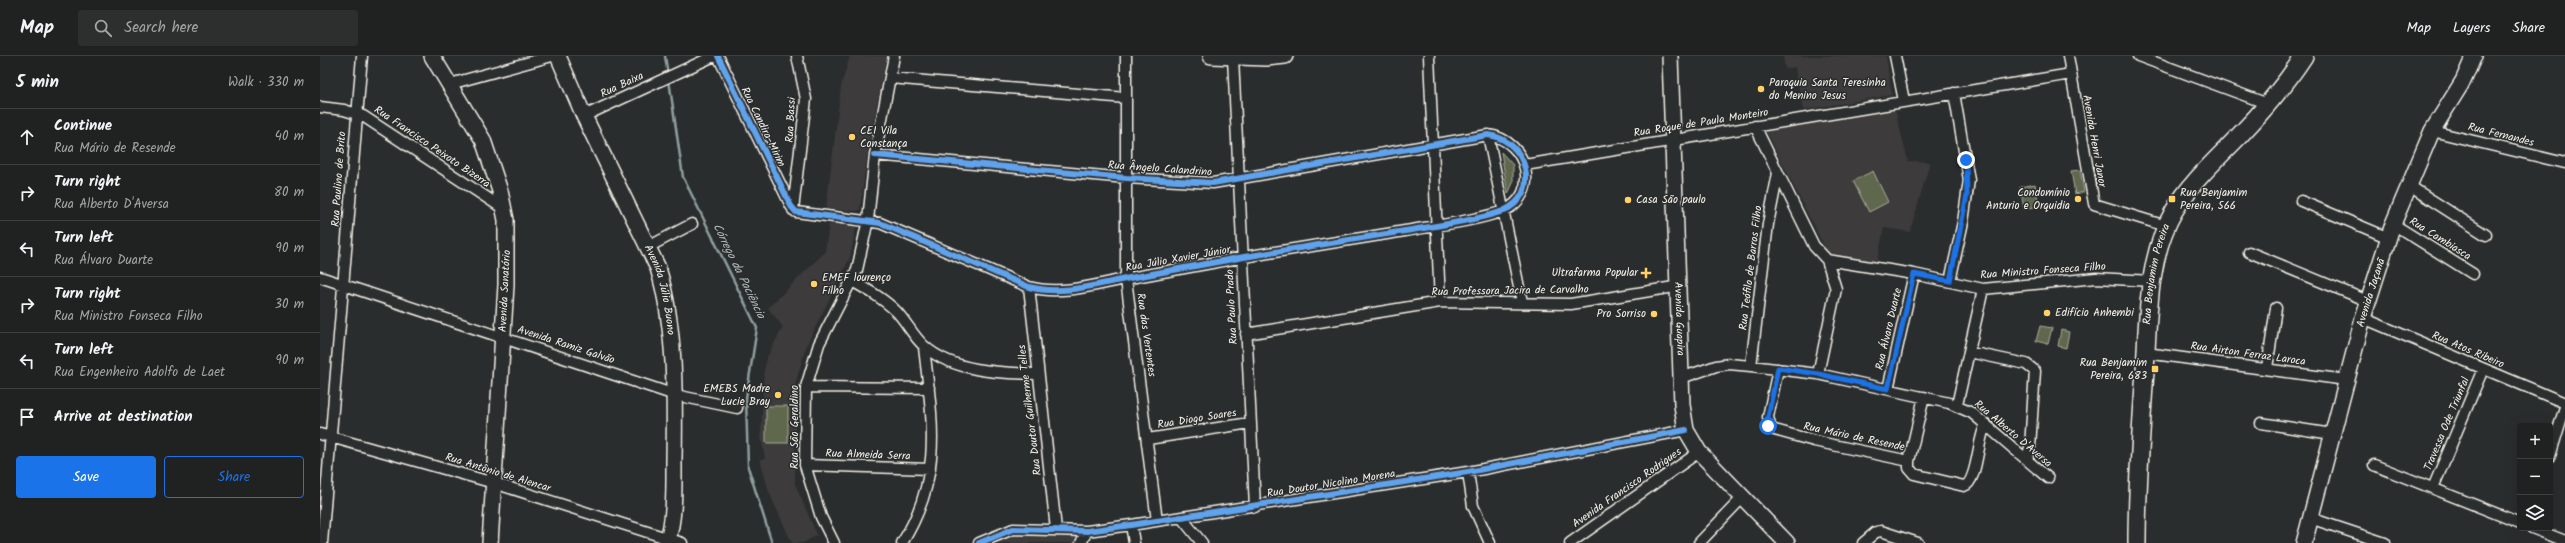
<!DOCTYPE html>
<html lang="en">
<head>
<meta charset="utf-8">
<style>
	body { margin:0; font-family:Kalam,sans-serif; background:#2d2f2f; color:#f1f3f6 }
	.controls { position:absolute; right:12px; bottom:12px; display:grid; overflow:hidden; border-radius:4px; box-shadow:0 4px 16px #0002 }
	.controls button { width:36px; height:36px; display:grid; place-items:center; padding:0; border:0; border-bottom:1px solid #3d3f40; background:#202222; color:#f1f3f6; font:20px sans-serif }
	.stop { position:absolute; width:12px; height:12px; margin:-9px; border:3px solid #1a73e8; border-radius:50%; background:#fff }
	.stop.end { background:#1a73e8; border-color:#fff; box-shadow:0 1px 4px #0008 }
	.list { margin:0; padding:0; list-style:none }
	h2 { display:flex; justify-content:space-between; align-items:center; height:52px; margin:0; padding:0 16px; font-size:17px }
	h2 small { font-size:13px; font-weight:400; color:#a2a4a5 }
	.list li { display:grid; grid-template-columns:26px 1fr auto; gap:12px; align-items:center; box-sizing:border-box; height:56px; padding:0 16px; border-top:1px solid #3d3f40 }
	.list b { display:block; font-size:15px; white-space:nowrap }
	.list p { margin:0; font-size:13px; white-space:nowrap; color:#a2a4a5 }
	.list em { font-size:13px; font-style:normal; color:#a2a4a5 }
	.actions { display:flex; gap:8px; padding:12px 16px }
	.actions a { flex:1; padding:9px 0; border:1px solid #1a73e8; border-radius:4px; text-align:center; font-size:14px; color:#1a73e8 }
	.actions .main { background:#1a73e8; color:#fff }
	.icon { flex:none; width:22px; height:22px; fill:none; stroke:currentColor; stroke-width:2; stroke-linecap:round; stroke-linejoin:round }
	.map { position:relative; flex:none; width:2245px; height:487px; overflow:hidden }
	header { display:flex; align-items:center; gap:24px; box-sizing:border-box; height:56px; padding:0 20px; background:#202222; border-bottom:1px solid #3d3f40 }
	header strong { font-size:19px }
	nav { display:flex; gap:22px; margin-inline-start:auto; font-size:14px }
	.search { width:280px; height:36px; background:#2d2f2f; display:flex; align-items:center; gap:10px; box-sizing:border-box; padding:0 14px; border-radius:4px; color:#a2a4a5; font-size:15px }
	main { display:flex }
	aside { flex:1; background:#202222 }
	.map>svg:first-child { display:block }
</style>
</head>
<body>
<header>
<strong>Map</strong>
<div class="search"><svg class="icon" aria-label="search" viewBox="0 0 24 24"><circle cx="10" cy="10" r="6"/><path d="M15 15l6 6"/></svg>Search here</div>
<nav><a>Map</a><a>Layers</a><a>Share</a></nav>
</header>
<main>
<aside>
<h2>5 min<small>Walk · 330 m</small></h2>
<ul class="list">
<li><svg class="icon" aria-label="ahead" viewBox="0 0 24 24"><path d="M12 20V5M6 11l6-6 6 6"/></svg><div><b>Continue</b><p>Rua Mário de Resende</p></div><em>40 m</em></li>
<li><svg class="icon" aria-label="right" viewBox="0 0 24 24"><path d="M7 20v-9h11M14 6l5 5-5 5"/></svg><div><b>Turn right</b><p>Rua Alberto D'Aversa</p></div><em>80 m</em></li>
<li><svg class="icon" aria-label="left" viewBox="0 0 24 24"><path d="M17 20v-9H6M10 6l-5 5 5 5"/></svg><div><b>Turn left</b><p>Rua Álvaro Duarte</p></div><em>90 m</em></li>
<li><svg class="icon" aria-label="right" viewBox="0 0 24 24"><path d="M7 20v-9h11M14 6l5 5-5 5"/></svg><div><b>Turn right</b><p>Rua Ministro Fonseca Filho</p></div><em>30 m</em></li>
<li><svg class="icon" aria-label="left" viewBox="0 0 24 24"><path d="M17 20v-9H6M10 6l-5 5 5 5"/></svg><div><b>Turn left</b><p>Rua Engenheiro Adolfo de Laet</p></div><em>90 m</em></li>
<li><svg class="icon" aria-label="arrive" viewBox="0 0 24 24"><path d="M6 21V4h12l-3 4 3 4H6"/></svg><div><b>Arrive at destination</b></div></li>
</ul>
<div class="actions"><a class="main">Save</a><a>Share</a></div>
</aside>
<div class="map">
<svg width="2245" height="487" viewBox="0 0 2245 487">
	<rect width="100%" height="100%" fill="#2a2d2e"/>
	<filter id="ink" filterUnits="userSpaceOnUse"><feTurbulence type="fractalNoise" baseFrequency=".025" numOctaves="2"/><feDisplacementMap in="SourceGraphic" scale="8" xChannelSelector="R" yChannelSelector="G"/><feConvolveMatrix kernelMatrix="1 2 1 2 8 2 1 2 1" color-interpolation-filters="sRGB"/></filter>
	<g filter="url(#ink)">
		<!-- built -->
		<path fill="#3e3b3a" d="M530,0h37l-18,86 -9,67 -3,2 -31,-2 15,-123z
			M1463,0h103l6,39 -89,15 -8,-43 -10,2z
			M1575,53l13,52 22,1 -20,70 -26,-4 -7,34 -49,-8 -62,-123z
			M509,168l27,3 -6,31 -43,86 -12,41v99l22,51 -14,8h-11l-23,-51 -9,-33h5l-4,-24 3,-64 3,-14 16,-30 -15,-19 57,-56z
			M699,477l53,4 5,1 -3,5h-78z"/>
		<!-- green -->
		<path fill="#5e674e" stroke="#a9ac9b" d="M1181,96l12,13v18l-5,11z
			M1760,114l4,22 -9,2 -4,-23z
			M1553,115l15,31 -19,10 -16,-31z
			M1715,128l4,22 -15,3 -4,-22z
			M1720,270l12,2 -4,16 -12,-3z
			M1741,274l8,2 -3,16 -8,-2z
			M446,350h22v37h-22z"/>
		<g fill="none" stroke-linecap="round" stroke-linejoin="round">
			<!-- stream -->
			<path stroke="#8e9f9d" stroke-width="2.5" d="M345,0l3,19
				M349,24l14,97 74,151 -11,70 2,69 24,76"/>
			<!-- street casing -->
			<g stroke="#f4f1e8" stroke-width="13">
				<path id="street" d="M398,0l73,150 5,6 84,11 149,64c33,9 69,-3 101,-9 38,-7 76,-14 114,-21 53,-9 107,-17 161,-26 29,-5 71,-10 98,-20 39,-16 25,-71 -15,-76l-275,48 -87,-5 -251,-23
					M806,0v223l31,242
					M1109,0l11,246
					M1575,0l9,45
					M1748,0l26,148 72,22
					M1818,0l130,48
					M913,2l22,449
					M570,22l236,20
					M130,28l102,-28
					M0,51l24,3 19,6 141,93
					M264,60l130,-60
					M1435,70l59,120 13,14 87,14 69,15 113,-11 56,3
					M2112,75l133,32
					M1168,79l34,167
					M1205,109l546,-91
					M2088,129l78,50
					M1981,145l88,37
					M473,154l13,-111 -9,-43
					M2073,168l80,50
					M328,191l44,-23
					M1929,196l119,49
					M0,221l355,118 62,13
					M532,225c16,9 32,18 45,31 10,11 16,24 27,34 29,26 77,27 113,28
					M1630,225l13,-59 6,-42 -15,-87
					M709,231l27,242
					M2043,262l202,85
					M926,278l194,-32 131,2 109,-18
					M1649,296l57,12 9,7 -5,76 -3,13
					M1826,297l200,27
					M1431,310l17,-142 10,-51
					M1947,312l9,-60
					M1458,313l-10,48 3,12 43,12 95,20
					M1498,318l18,-85 -9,-29
					M1361,322l35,-12 13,-2 22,2 67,8 131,29 23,10 76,65
					M486,331l123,1
					M1568,333l26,-115
					M1604,341l-15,64v7l5,6 50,12c14,-4 13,-47 22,-62
					M1637,349l26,-116
					M1941,367l71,11
					M0,378l174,49 188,60
					M828,383l102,-16
					M2230,400l15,-49
					M485,409l125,4
					M2054,409l146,58
					M1148,416l5,34 17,37
					M2113,432l50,-119
					M861,461l21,26
					M1990,462l75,25
					M811,469l3,18
					M2212,472l33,13
					M2,487l40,-487
					M514,487l-13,-26 -16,-52 1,-78 13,-43 38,-74 11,-50 7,-65 19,-99
					M582,487c42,-67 30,-123 22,-196
					M659,487l34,-14 74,2 44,-6 337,-53 218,-42
					M761,487l6,-12
					M1250,487l129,-91
					M1379,487l44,-46
					M1543,487l13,-11 5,-1 37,12"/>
			</g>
			<!-- secondary casing -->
			<g stroke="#f4f1e8" stroke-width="18">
				<g id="secondary">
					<path d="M112,0l51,84 17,51 6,29v65l-16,258"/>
					<path id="s1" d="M238,0l26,60 74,152c18,59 17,132 16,193 0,27 1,56 -7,82"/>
					<path d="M891,0l55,2 19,-2"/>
					<path id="s2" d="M1350,0l12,349 4,25 13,22 88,91"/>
					<path id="s3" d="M1984,487l59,-225 30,-94 39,-93 31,-50 11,-25"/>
				</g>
			</g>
			<!-- primary casing -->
			<g stroke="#f4f1e8" stroke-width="20">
				<g id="primary">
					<path id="s4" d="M1817,487c0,-58 4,-115 8,-172 3,-52 2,-114 29,-160 17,-29 42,-51 65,-75 24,-25 46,-51 65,-80"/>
				</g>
			</g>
			<!-- street -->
			<use href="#street" stroke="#2a2d2e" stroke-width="10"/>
			<!-- secondary -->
			<use href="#secondary" stroke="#2a2d2e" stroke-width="15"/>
			<!-- primary -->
			<use href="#primary" stroke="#2a2d2e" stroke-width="17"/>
			<!-- cycleway casing -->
			<g stroke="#2a2d2e" stroke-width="8">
				<path id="cycleway" d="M398,0l73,150 5,6 84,11 149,64c33,9 69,-3 101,-9 38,-7 76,-14 114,-21 53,-9 107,-17 161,-26 29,-5 71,-10 98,-20 39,-16 25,-71 -15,-76l-275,48 -87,-5 -251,-23
					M659,487l34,-14 74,2 44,-6 337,-53 218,-42"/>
			</g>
			<!-- cycleway -->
			<use href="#cycleway" stroke="#60a3ed" stroke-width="6"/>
		</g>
	</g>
	<g fill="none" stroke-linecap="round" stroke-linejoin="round" filter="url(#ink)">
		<!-- route -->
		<path stroke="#1a73e8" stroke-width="5" d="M1448,370v-9l10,-49 40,6 70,15 26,-115 36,7 17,-86 -1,-35"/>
	</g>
	<!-- markers -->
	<g fill="#ffd166" stroke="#2a2d2e" stroke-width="1.5">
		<circle cx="1441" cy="33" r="4"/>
		<circle cx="532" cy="81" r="4"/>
		<circle cx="1758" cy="143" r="4"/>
		<rect x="1848" y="139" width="8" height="8" rx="2"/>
		<circle cx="1308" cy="144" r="4"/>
		<path d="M1324 211h4v4h4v4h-4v4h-4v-4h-4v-4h4z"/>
		<circle cx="494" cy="228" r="4"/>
		<circle cx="1727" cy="257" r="4"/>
		<circle cx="1334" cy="258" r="4"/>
		<rect x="1831" y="309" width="8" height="8" rx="2"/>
		<circle cx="458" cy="339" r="4"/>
	</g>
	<g text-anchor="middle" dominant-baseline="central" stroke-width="3" stroke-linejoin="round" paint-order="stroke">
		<!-- poi labels -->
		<g font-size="11" fill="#f4f1e8" stroke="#2a2d2e" text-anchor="start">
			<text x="1449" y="27">Paroquia Santa Teresinha<tspan x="1449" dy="13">do Menino Jesus</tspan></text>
			<text x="540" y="75">CEI Vila<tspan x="540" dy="13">Constança</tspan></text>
			<text x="1750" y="137" text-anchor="end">Condomínio<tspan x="1750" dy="13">Anturio e Orquidia</tspan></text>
			<text x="1860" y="137">Rua Benjamim<tspan x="1860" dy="13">Pereira, 566</tspan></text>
			<text x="1316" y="144">Casa São paulo</text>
			<text x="1318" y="217" text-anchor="end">Ultrafarma Popular</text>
			<text x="502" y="222">EMEF lourenço<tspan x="502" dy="13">Filho</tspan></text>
			<text x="1735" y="257">Edifício Anhembi</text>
			<text x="1326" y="258" text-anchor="end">Pro Sorriso</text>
			<text x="1827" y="307" text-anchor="end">Rua Benjamim<tspan x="1827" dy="13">Pereira, 683</tspan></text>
			<text x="450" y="333" text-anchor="end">EMEBS Madre<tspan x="450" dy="13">Lucie Bray</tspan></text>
		</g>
		<!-- street labels -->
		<g font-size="11" fill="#f4f1e8" stroke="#2a2d2e">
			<text transform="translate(302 29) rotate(-25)">Rua Baixa</text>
			<text transform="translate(471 64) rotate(-87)">Rua Bassi</text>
			<text transform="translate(1381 67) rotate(-9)">Rua Roque de Paula Monteiro</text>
			<text transform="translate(443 71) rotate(64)">Rua Candira-Mirim</text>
			<text transform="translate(2181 79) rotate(14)">Rua Fernandes</text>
			<text transform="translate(1774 85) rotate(80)">Avenida Henri Janor</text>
			<text transform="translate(112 91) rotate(34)">Rua Francisco Peixoto Bizerra</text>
			<text transform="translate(840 113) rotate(4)">Rua Ângelo Calandrino</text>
			<text transform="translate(19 123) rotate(-86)">Rua Paulino de Brito</text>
			<text transform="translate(2120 183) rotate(32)">Rua Cambiasca</text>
			<text transform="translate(858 203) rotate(-10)">Rua Júlio Xavier Júnior</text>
			<text transform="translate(1431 212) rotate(-83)">Rua Teófilo de Barros Filho</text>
			<text transform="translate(1723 215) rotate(-4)">Rua Ministro Fonseca Filho</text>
			<text stroke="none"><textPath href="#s4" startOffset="270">Rua Benjamim Pereira</textPath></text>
			<text stroke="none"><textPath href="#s1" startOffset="256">Avenida Júlio Buono</textPath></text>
			<text transform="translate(185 235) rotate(-87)">Avenida Sanatório</text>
			<text transform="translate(1190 235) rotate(-1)">Rua Professora Jacira de Carvalho</text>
			<text stroke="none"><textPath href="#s3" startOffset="259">Avenida Jaçanã</textPath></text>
			<text transform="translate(912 251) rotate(-93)">Rua Paulo Prado</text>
			<text stroke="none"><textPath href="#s2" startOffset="263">Avenida Guapira</textPath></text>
			<text transform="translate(1569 273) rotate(-77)">Rua Álvaro Duarte</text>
			<text transform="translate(826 279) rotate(82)">Rua das Vertentes</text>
			<text transform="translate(246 289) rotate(18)">Avenida Ramiz Galvão</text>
			<text transform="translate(2148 294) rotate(23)">Rua Atos Ribeiro</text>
			<text transform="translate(1928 298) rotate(8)">Rua Airton Ferraz Laroca</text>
			<text transform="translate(710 354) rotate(-97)">Rua Doutor Guilherme Telles</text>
			<text transform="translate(877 363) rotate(-9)">Rua Diogo Soares</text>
			<text transform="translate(2127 368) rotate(-67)">Travessa Ode Triunfal</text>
			<text transform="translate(475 371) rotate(-90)">Rua São Geraldino</text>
			<text transform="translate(1693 378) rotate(40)">Rua Alberto D'Aversa</text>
			<text transform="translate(1534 381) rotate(12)">Rua Mário de Resende</text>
			<text transform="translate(548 399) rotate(2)">Rua Almeida Serra</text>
			<text transform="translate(178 417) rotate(17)">Rua Antônio de Alencar</text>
			<text transform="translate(1011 428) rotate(-9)">Rua Doutor Nicolino Morena</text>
			<text transform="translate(1307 432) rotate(-35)">Avenida Francisco Rodrigues</text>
		</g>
		<!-- water labels -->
		<g font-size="12" font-style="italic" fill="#b0bab6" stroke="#2a2d2e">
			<text transform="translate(419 215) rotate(64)">Córrego da Paciência</text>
		</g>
	</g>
</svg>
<div class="controls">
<button>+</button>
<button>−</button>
<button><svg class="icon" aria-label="layers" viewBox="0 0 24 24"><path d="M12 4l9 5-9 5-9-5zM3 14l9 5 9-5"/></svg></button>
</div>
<div class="stop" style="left:1448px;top:370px"></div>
<div class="stop end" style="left:1646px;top:104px"></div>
</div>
</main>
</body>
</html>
